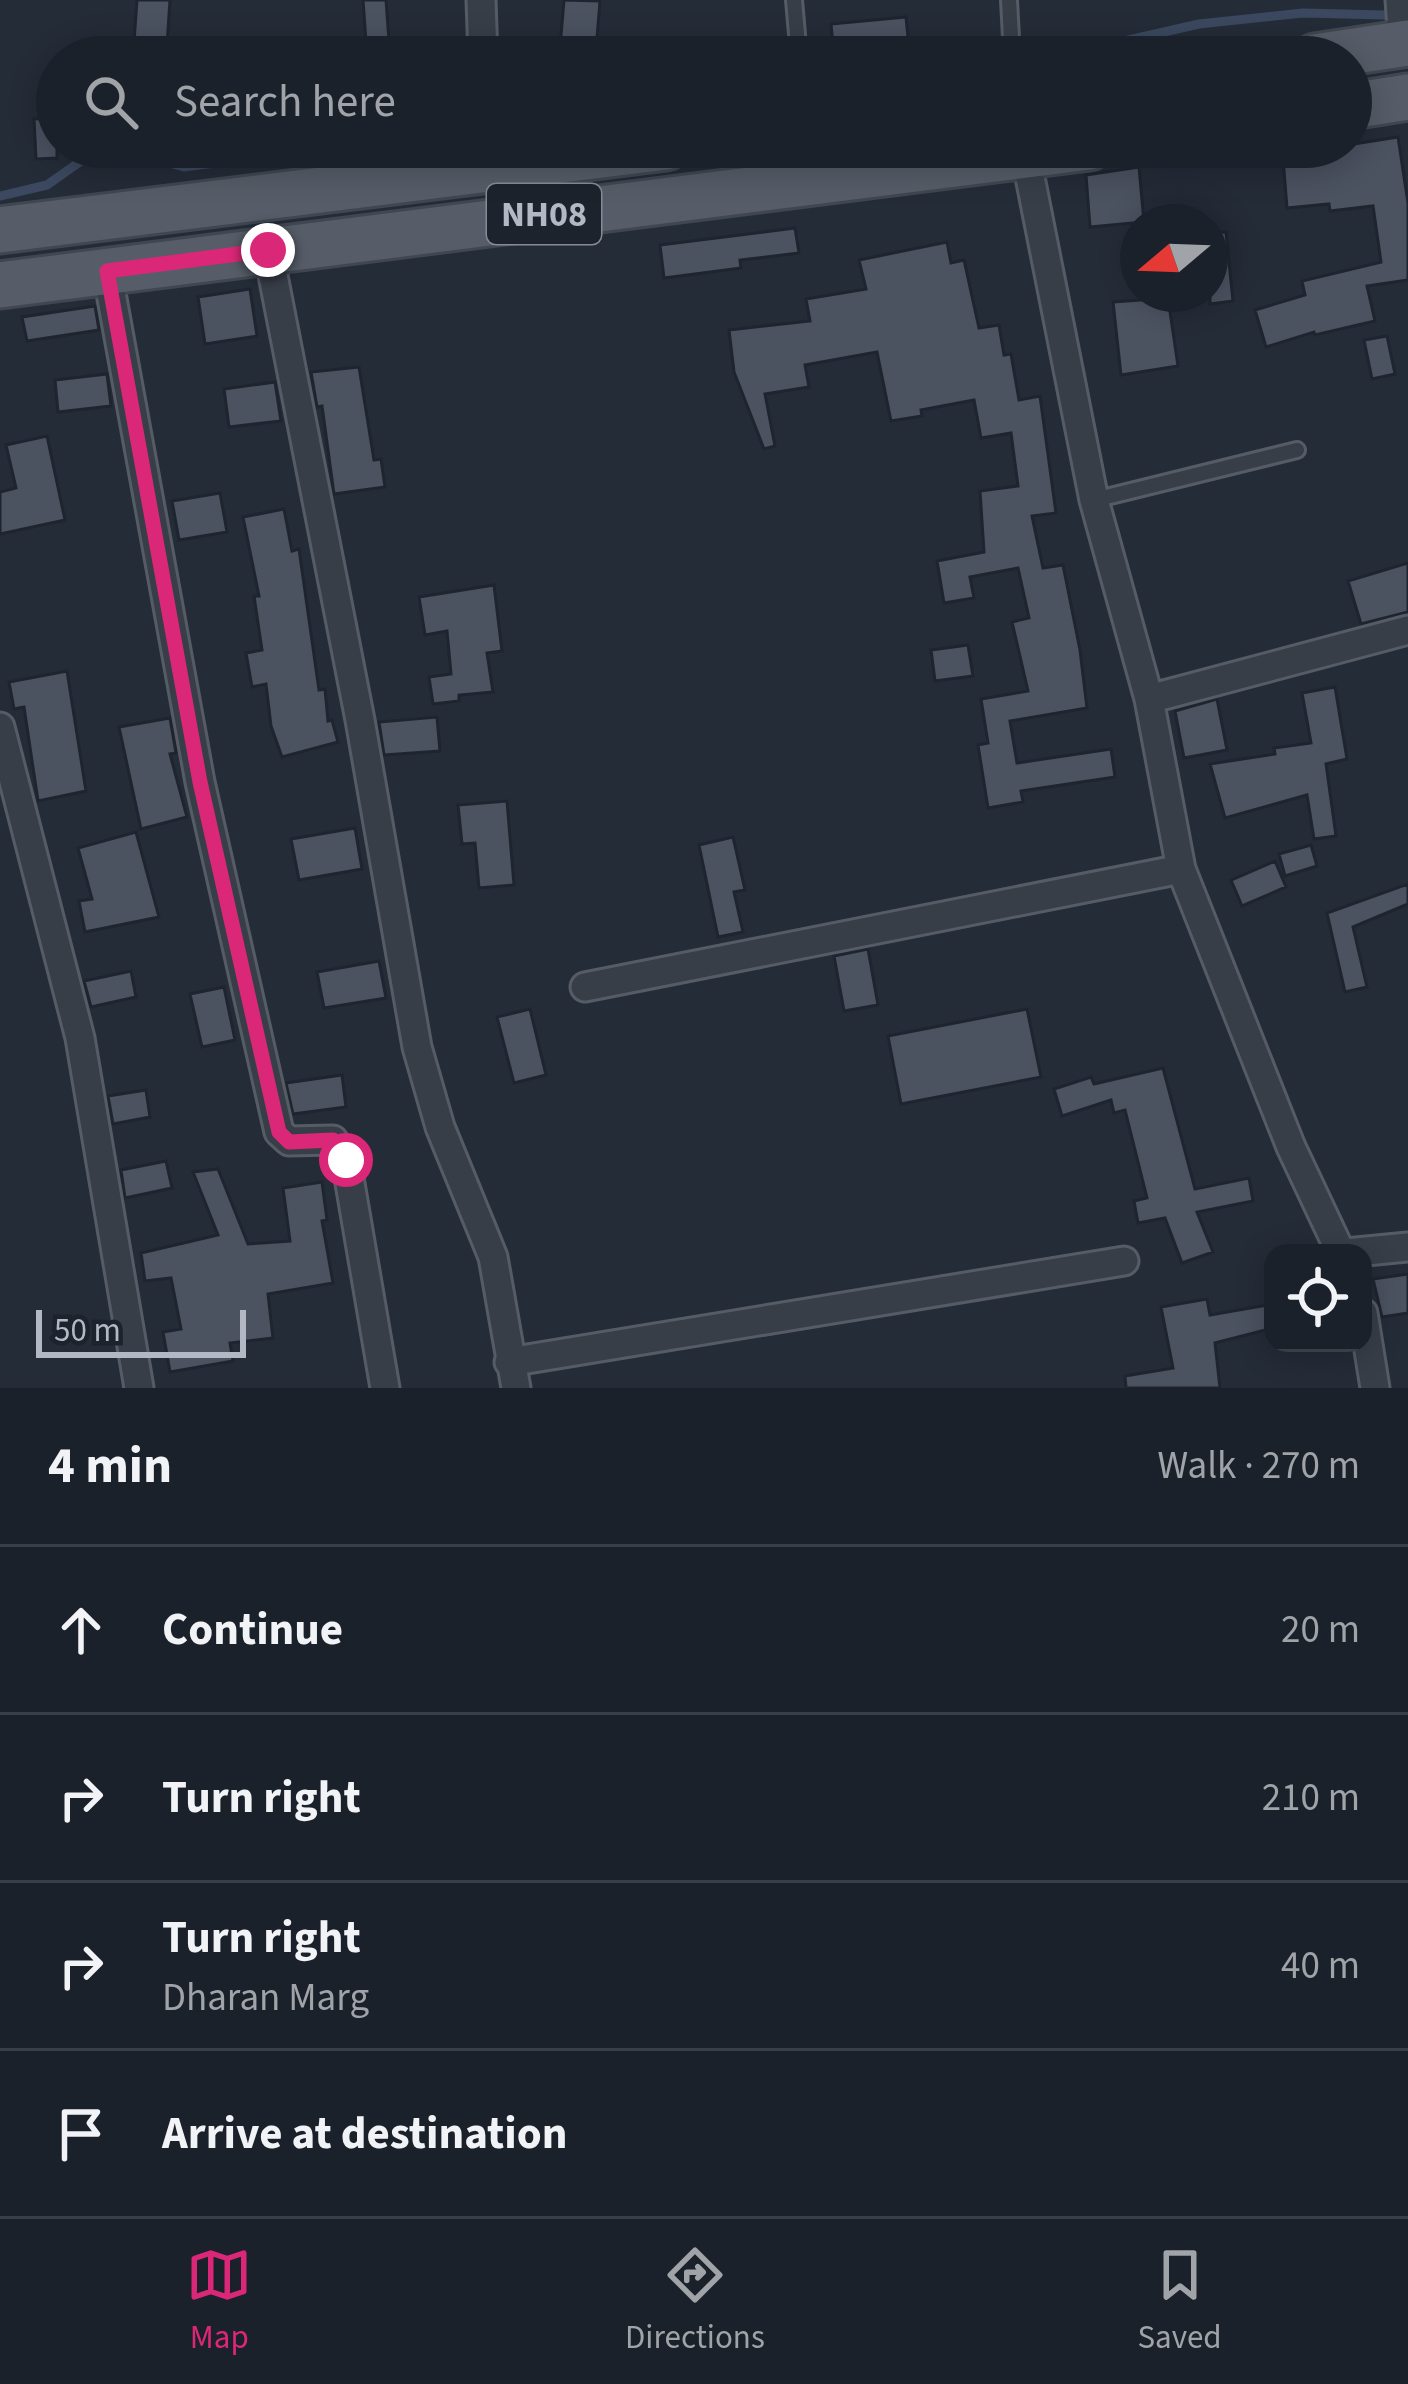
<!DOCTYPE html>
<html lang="en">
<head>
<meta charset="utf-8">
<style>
	body { margin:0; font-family:"Source Sans 3",sans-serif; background:#242932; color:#f1f3f6 }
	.controls { position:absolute; right:36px; bottom:36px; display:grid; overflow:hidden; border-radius:24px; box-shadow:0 6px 30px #0003 }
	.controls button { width:108px; height:108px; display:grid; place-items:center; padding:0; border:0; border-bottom:3px solid #393e47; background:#1b212a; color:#f1f3f6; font:60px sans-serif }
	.compass { position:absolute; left:1120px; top:204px; width:108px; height:108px; border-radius:50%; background:#1b212a; box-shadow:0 6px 30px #0003; rotate:251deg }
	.scale { position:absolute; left:36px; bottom:30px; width:210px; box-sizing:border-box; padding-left:12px; border:6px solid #b3b9c4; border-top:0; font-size:33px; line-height:42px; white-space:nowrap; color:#b3b9c4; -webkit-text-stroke:9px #1d232d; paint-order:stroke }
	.stop { position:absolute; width:36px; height:36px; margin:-27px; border:9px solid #db2777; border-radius:50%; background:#fff }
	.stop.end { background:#db2777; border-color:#fff; box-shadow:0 3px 12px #0008 }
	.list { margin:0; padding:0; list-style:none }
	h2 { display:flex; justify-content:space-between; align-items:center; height:156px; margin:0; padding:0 48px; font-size:51px }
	h2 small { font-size:39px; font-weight:400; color:#a0a3a8 }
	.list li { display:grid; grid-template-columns:78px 1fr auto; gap:36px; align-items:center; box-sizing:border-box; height:168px; padding:0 48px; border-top:3px solid #393e47 }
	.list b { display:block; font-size:45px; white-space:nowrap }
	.list p { margin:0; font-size:39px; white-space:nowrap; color:#a0a3a8 }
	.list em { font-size:39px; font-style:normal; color:#a0a3a8 }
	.icon { flex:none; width:66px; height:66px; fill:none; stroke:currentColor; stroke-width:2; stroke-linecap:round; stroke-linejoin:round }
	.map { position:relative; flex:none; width:1408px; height:1388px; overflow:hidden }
	.search { position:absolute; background:#1b212a; box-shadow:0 6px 30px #0003; left:36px; right:36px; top:36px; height:132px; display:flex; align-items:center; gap:30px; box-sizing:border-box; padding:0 42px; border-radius:66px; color:#a0a3a8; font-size:45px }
	.sheet { height:828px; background:#1b212a }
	nav { display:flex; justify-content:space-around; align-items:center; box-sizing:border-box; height:168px; border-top:3px solid #393e47; background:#1b212a; font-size:33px; color:#a0a3a8 }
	nav a { display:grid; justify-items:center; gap:6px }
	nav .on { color:#db2777 }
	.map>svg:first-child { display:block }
</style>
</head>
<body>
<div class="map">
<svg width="1408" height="1388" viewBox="0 0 1408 1388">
	<rect width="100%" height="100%" fill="#242c38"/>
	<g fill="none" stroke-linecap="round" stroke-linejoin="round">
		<!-- stream -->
		<path stroke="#3b485f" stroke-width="9" d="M1054,57l145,-33 104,-11 81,2
			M0,196l47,-11 34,-24 59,-6 44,12 132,-17"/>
	</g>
	<!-- building -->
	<path fill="#4b5260" stroke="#1f252f" stroke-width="3" d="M137,0h33l-3,45 -33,-3z
		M363,0h23l4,54 -23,2z
		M564,0l36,1 -4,49 -36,-3z
		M906,17l4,40h-76l-3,-33z
		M57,118v40l-21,1 -2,-40z
		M1398,137l10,66v77l-41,6 8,35 -60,14 -1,-3 -48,15 -11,-37 50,-15 -3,-14 79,-19 -8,-56 -43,5 -1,-7 -42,4 -4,-50 40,-4 -1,-5z
		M1139,167l5,55 -54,5 -4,-52z
		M795,228l4,25 -59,7 1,8 -77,10 -4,-33z
		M1226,232l7,69 -23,3v-71z
		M947,242l4,21 13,-3 15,68 20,-3 5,30 7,-1 8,46 21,-4 16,117 -24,3 11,52 20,-3 17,85 7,58 -77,13 7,42 94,-14 4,28 -94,14 2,11 -35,6 -10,-63 10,-2 -7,-44 47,-8 -16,-69 17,-4 -11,-50 -48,9 4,21 -30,5 -7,-42 47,-9 -4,-61 38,-5 -7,-53 -30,5 -7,-38 -53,10 1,6 -31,5 -14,-69 -72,13 4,22 -44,7 10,52 -11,3 -30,-77 -5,-42 81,-9 -4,-22 60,-10 -7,-29z
		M250,289l7,47 -52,8 -7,-47z
		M1168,298l10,68 -57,9 -8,-73z
		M95,306l4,24 -72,11 -5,-24z
		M1387,336l8,38 -23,5 -8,-39z
		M359,367l15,93 7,-1 4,28 -51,7 -12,-88 -5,1 -6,-35z
		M107,374l4,32 -53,6 -3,-32z
		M275,382l6,39 -52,6 -5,-38z
		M47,436l18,84 -65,14v-42l16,-4 -10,-43z
		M220,493l7,39 -48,8 -7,-39z
		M284,509l8,42 7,-2 20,141 6,-1 3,32 4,-1 6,22 -56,15 -11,-31 -5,-42 -14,3 -6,-34 16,-3 -8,-54h5l-16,-79z
		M1408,563v49l-47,12 -13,-43z
		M494,585l8,66 -15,2 6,39 -34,3v6l-26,3 -4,-27 22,-3 -4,-43 -22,4 -6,-38z
		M968,645l5,31 -38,5 -4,-31z
		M67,671l19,120 -48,10 -14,-94 -10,2 -5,-27z
		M1335,687l12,72 -21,5 10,72 -22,3 -7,-44 -82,23 -15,-54 65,-10 -1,-6 37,-5 -9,-50z
		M1217,699l10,51 -43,8 -9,-47z
		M437,717l3,34 -56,4 -5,-33z
		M170,718l6,35 -6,1 17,63 -46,12 -22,-102z
		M507,801l7,84 -35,3 -4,-45 -13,1 -4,-39z
		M355,828l7,41 -63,11 -8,-41z
		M136,832l23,85 -74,15 -6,-31 13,-2 -14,-51z
		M733,837l12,53 -11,2 9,40 -25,5 -19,-92z
		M1311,845l6,21 -32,10 -6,-22z
		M1275,861l11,26 -44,19 -11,-26z
		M1408,884v20l-55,23 14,60 -22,5 -18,-79z
		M868,949l10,56 -34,6 -10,-55z
		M379,961l7,37 -62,10 -7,-36z
		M131,971l5,26 -45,10 -7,-26z
		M224,987l11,53 -33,7 -12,-53z
		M530,1009l16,66 -32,8 -17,-66z
		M1027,1009l14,68 -140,27 -13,-68z
		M1163,1068l32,121 54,-11 4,23 -56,11 16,40 -31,11 -17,-45 -27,5 -4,-22 13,-3 -22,-88 -11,3 -3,-13 -49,16 -8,-27 37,-12 3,7z
		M342,1075l4,32 -53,7 -7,-31z
		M146,1090l4,27 -37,7 -5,-28z
		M166,1161l6,27 -47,10 -4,-28z
		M218,1169l30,75 42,-3 -7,-53 39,-6 5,38 -5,1 11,62 -65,11 5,44 -43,5 3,18 -63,11 -7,-40 18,-3 -10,-51 -26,3 -4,-28 77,-18 -25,-63z
		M1408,1274v39l-26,4 -9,-38z
		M1207,1299l3,16 63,-11v24l-58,15 5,45h-94l-1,-12 48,-8 -12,-61z"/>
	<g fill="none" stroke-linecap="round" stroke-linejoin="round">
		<!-- service casing -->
		<g stroke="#565c66" stroke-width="20">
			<path id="service" d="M794,0l5,57
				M1009,0l3,57
				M1094,500l203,-50"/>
		</g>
		<!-- minor casing -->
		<g stroke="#565c66" stroke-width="33">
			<path id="minor" d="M481,0l2,57
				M1400,0l3,44
				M1024,147l70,353 55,199 32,170 110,278 50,106
				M268,250l92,470 57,327 23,80 53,130 23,131
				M107,271l93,511 79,350 10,9 44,-1 13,20 39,228
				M1149,699l259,-69
				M0,727l80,311 59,350
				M585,987l596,-118
				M1346,1253l62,-6
				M1363,1313l12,75
				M509,1362l615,-101"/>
		</g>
		<!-- primary casing -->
		<g stroke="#414751" stroke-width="51">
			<path id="primary" d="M1315,57l93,-14
				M1351,106l57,-9
				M0,230l666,-83
				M0,285l1089,-138"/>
		</g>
		<!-- service -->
		<use href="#service" stroke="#383e48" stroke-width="14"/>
		<!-- minor -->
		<use href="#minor" stroke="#383e48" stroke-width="27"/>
		<!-- primary -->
		<use href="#primary" stroke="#565d68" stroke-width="45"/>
	</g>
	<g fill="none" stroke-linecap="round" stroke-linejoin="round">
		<!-- route -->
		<path stroke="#db2777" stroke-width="15" d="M268,250l-161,21 93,511 79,350 10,10 44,-2 13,20"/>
	</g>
	<g text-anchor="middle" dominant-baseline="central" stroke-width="12" stroke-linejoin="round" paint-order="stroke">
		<!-- shield labels -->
		<rect fill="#1d232d" stroke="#868c97" stroke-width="3" x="487" y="184" width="114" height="60" rx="9"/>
		<g font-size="36" font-weight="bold" fill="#b3b9c4">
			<text x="544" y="214">NH08</text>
		</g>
	</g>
</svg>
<div class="controls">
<button><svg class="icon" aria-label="locate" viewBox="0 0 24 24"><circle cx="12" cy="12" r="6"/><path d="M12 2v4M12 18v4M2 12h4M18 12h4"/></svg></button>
</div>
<svg class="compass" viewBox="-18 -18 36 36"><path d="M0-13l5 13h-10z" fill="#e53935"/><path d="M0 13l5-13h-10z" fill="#a0a3a8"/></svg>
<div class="scale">50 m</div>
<div class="stop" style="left:346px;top:1160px"></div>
<div class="stop end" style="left:268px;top:250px"></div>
<div class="search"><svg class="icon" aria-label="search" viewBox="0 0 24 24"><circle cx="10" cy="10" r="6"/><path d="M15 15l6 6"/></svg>Search here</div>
</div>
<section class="sheet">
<h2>4 min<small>Walk · 270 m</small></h2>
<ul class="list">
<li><svg class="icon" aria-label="ahead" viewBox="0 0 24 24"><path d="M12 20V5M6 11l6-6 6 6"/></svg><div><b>Continue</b></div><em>20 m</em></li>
<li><svg class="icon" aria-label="right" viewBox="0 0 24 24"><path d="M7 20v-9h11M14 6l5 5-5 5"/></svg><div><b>Turn right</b></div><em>210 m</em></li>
<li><svg class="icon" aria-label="right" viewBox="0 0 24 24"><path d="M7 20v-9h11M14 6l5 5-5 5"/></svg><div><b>Turn right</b><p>Dharan Marg</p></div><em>40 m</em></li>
<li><svg class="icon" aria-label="arrive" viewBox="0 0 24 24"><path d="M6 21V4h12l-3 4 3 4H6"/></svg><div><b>Arrive at destination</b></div></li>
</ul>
</section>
<nav>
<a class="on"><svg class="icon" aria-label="map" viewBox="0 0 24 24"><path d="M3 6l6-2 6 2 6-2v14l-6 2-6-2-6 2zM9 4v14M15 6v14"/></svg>Map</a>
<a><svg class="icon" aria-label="directions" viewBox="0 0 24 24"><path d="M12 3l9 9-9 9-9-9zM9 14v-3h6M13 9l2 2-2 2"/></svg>Directions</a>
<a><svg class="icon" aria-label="saved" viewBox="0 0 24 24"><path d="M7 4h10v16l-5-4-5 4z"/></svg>Saved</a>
</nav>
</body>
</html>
